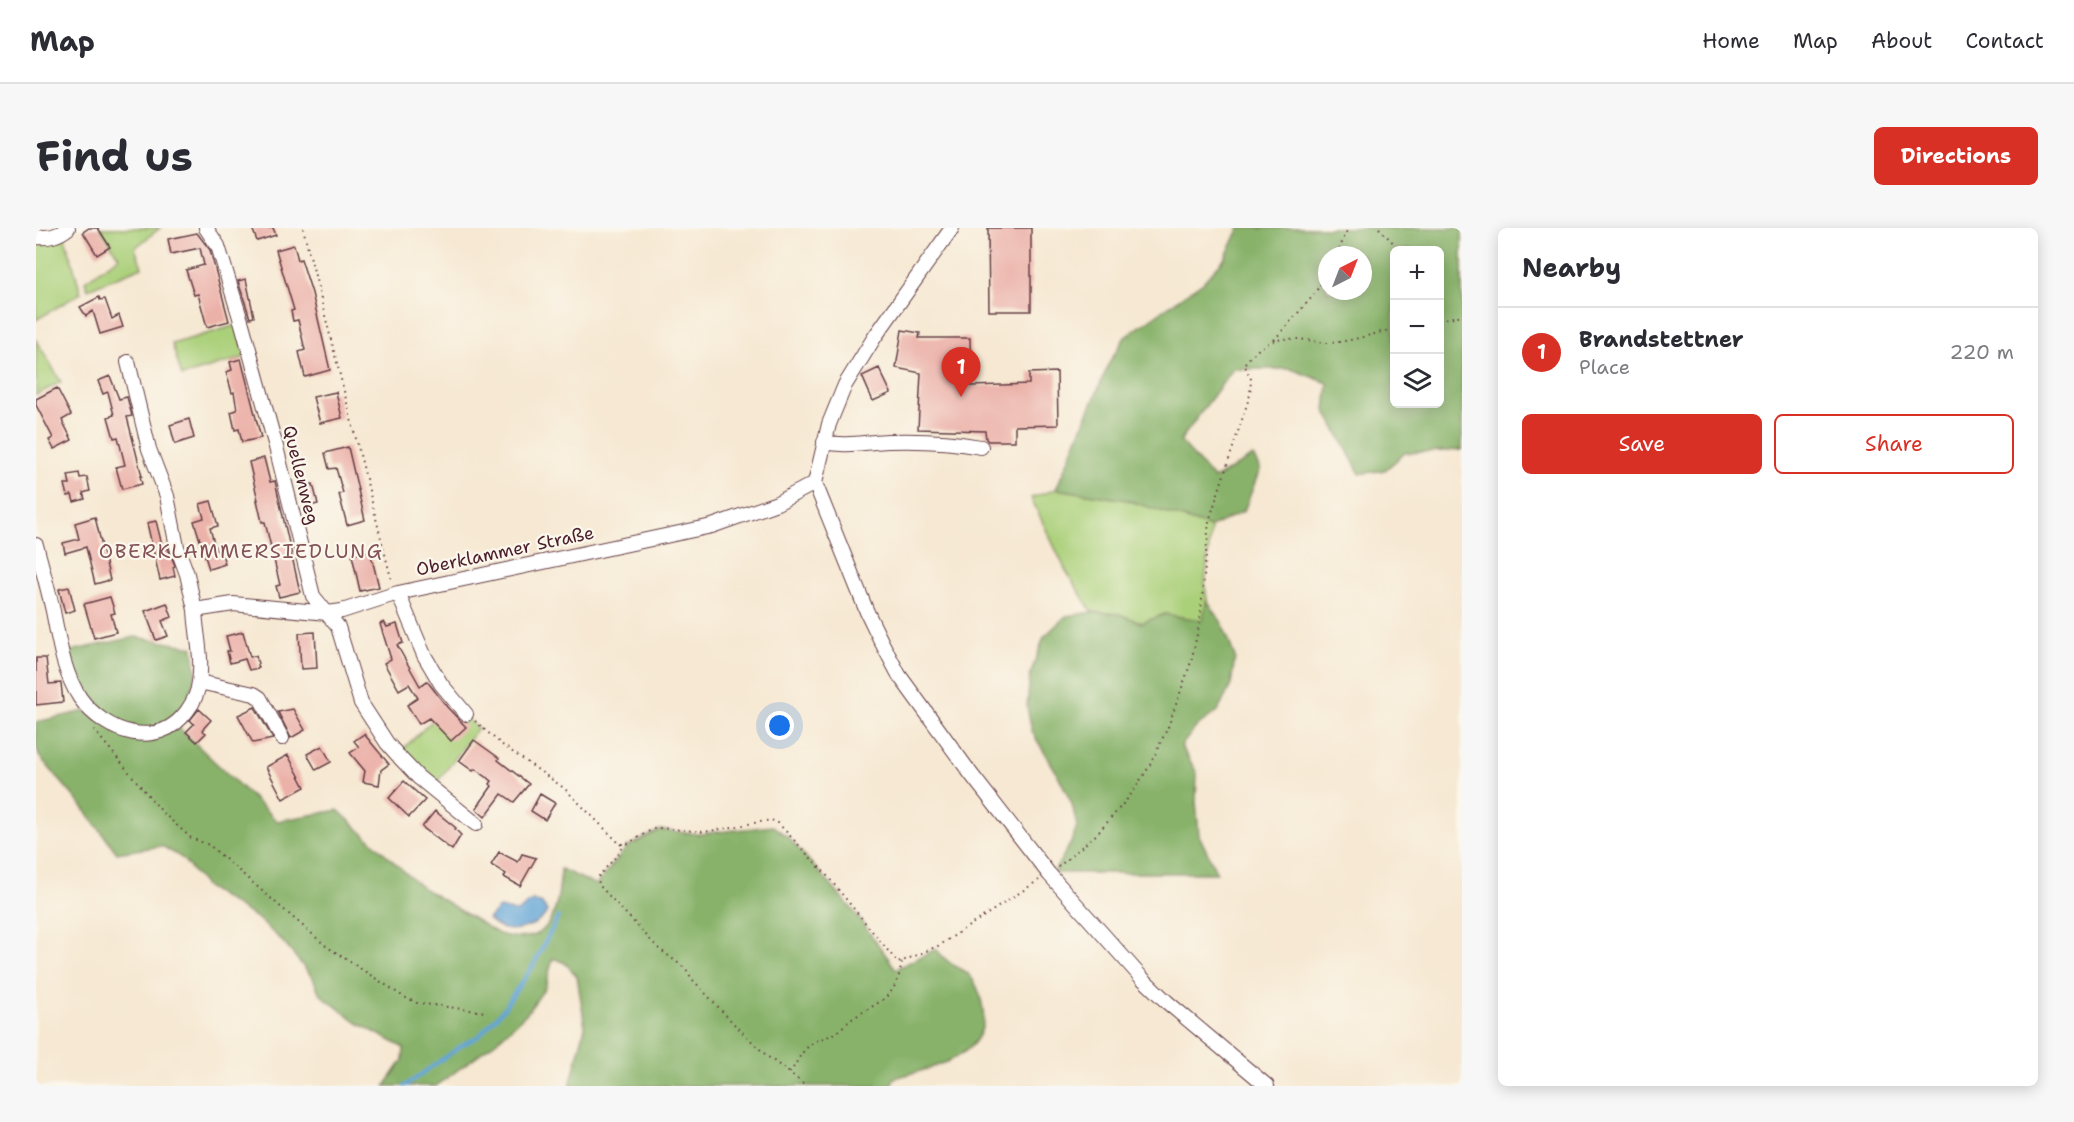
<!DOCTYPE html>
<html lang="en">
<head>
<meta charset="utf-8">
<style>
	body { margin:0; font-family:"Shantell Sans",sans-serif; background:#f7f7f7; color:#2b2b33 }
	.controls { position:absolute; right:18px; top:18px; display:grid; overflow:hidden; border-radius:9px; box-shadow:0 3px 15px #0003 }
	.controls button { width:54px; height:54px; display:grid; place-items:center; padding:0; border:0; border-bottom:2px solid #e1e1e2; background:#fff; color:#2b2b33; font:30px sans-serif }
	.compass { position:absolute; left:1282px; top:18px; width:54px; height:54px; border-radius:50%; background:#fff; box-shadow:0 3px 15px #0003; rotate:42deg }
	.you { position:absolute; left:744px; top:498px; width:21px; height:21px; margin:-15px; border:4px solid #fff; border-radius:50%; background:#1a73e8; box-shadow:0 0 0 9px #1a73e833 }
	.badge { display:grid; place-items:center; width:39px; height:39px; border-radius:50%; background:#d93025; color:#fff; font-size:20px; font-weight:700 }
	.pin { position:absolute; translate:-50% -50px; filter:drop-shadow(0 2px 3px #0008) }
	.pin::after { content:''; position:absolute; top:32px; width:21px; height:18px; background:inherit; clip-path:polygon(0 0,100% 0,50% 100%) }
	.list { margin:0; padding:0; list-style:none }
	h2 { display:flex; justify-content:space-between; align-items:center; height:78px; margin:0; padding:0 24px; font-size:26px }
	h2 small { font-size:20px; font-weight:400; color:#7c7c81 }
	.list li { display:grid; grid-template-columns:39px 1fr auto; gap:18px; align-items:center; box-sizing:border-box; height:90px; padding:0 24px; border-top:2px solid #e1e1e2 }
	.list b { display:block; font-size:22px; white-space:nowrap }
	.list p { margin:0; font-size:20px; white-space:nowrap; color:#7c7c81 }
	.list em { font-size:20px; font-style:normal; color:#7c7c81 }
	.actions { display:flex; gap:12px; padding:18px 24px }
	.actions a { flex:1; padding:14px 0; border:2px solid #d93025; border-radius:9px; text-align:center; font-size:21px; color:#d93025 }
	.actions .main { background:#d93025; color:#fff }
	.icon { flex:none; width:33px; height:33px; fill:none; stroke:currentColor; stroke-width:2; stroke-linecap:round; stroke-linejoin:round }
	.map { position:relative; flex:none; width:1426px; height:858px; overflow:hidden; border-radius:9px }
	header { display:flex; align-items:center; gap:36px; box-sizing:border-box; height:84px; padding:0 30px; background:#fff; border-bottom:2px solid #e1e1e2 }
	header strong { font-size:28px }
	nav { display:flex; gap:33px; margin-inline-start:auto; font-size:21px }
	.intro { display:flex; align-items:center; justify-content:space-between; box-sizing:border-box; height:144px; padding:0 36px }
	h1 { margin:0; font-size:42px }
	.button { padding:15px 27px; border-radius:9px; background:#d93025; color:#fff; font-size:21px; font-weight:700 }
	main { display:flex; gap:36px; padding:0 36px }
	aside { flex:1; background:#fff; border-radius:9px; box-shadow:0 3px 15px #0003 }
	.map>svg:first-child { display:block }
</style>
</head>
<body>
<header>
<strong>Map</strong>
<nav><a>Home</a><a>Map</a><a>About</a><a>Contact</a></nav>
</header>
<div class="intro"><h1>Find us</h1><a class="button">Directions</a></div>
<main>
<div class="map">
<svg width="1426" height="858" viewBox="0 0 1426 858">
	<rect width="100%" height="100%" fill="#fbf7ec"/>
	<filter id="ink" filterUnits="userSpaceOnUse"><feTurbulence type="fractalNoise" baseFrequency=".0167" numOctaves="2"/><feDisplacementMap in="SourceGraphic" scale="12" xChannelSelector="R" yChannelSelector="G"/><feConvolveMatrix kernelMatrix="1 2 1 2 8 2 1 2 1" color-interpolation-filters="sRGB"/></filter>
	<filter id="wash" filterUnits="userSpaceOnUse"><feTurbulence type="fractalNoise" baseFrequency=".008" numOctaves="4" result="noise"/><feDisplacementMap in="SourceGraphic" scale="24" xChannelSelector="R" yChannelSelector="G"/><feGaussianBlur stdDeviation="1.35" result="paint"/><feColorMatrix in="noise" values="0 0 0 0 0 0 0 0 0 0 0 0 0 0 0 0 0 1.4 0 .05"/><feComposite in="paint" operator="in"/></filter>
	<g filter="url(#wash)">
		<rect width="100%" height="100%" fill="#f6e8d2"/>
		<!-- green -->
		<path fill="#abd07a" stroke="#7a7852" stroke-width="1.5" d="M64,0h60l-25,20 7,19 -54,22 -3,-8 34,-24z
			M28,6l17,59 -45,27v-79z
			M201,97l9,32 -64,19 -10,-32z
			M0,112l25,42 -25,13z
			M1020,261l71,11 84,27 -6,59 2,14 -5,21 -37,-7 -23,9 -23,-9 -27,-2 -26,-41 -35,-73z
			M418,481l24,19 -43,57 -35,-33 43,-42 5,4z"/>
		<!-- forest -->
		<path fill="#88b26a" stroke="#69684a" stroke-width="1.5" fill-rule="evenodd" d="M1204,0h222v222l-57,3 -20,17 -25,4 -35,-64 3,-27 -37,-14h-58l-53,72 34,38 39,-23 7,13 -16,42 -33,16 -84,-27 -71,-11 54,-128 15,-24 78,-55 22,-24zM1404,22v154h-46v-154zM1291,27h36v36h-36z
			M1171,372l15,23 13,34 -4,28 -13,26 -21,15 -16,20 16,27 -1,29 3,33 18,38h-164l18,-30 6,-17 -5,-22 -15,-31 -25,-41 -5,-25 3,-32 14,-38 22,-21 26,-4 27,2 23,9 23,-9 37,7z
			M99,409l58,10 3,27 -9,30 -20,21 -29,6 -35,-16 -17,-19 -10,-18 -10,-26z
			M49,483l34,23 60,-6 98,93 61,-11 82,76 79,48c53,16 59,-24 62,-65l35,16 31,-38 33,-17 38,4 75,-8 15,11 64,72 44,60 40,-20c4,4 8,10 13,13 6,5 14,7 20,13 8,8 11,18 13,29 12,52 -50,64 -88,74l-3,8h-321l15,-59 -8,-51 -12,-13 -12,-5 -8,30 -18,25 -30,28 -61,45h-51l18,-26 1,-12 -48,-26 -36,-28 -7,-16 -31,-37 -24,-22 -52,-32 -24,-29 -20,-12 -45,7 -35,-47 -43,-50 -3,-13v-21z"/>
		<!-- water -->
		<path fill="#63a5d7" stroke="#566281" stroke-width="1.5" d="M496,673l9,2 6,8c-5,14 -29,21 -43,18 -6,-2 -12,-6 -16,-10l11,-11 18,4z"/>
		<g fill="none" stroke-linecap="round" stroke-linejoin="round">
			<!-- stream -->
			<path stroke="#63a5d7" stroke-width="4" d="M369,858l57,-41 17,-9 22,-24 32,-46 25,-49"/>
		</g>
		<g id="blocks">
			<!-- building -->
			<path fill="#ebb0a8" d="M53,0h9l12,19 -13,8 -14,-23z
				M216,0h21l3,7 -19,6z
				M952,0h43v83h-42z
				M161,5l13,17 19,71 -22,6 -9,-33 -4,1 -8,-25 18,-5 -4,-17 -29,6 -3,-15z
				M258,17l4,15 3,-1 11,34 18,77 -25,7 -6,-25 6,-2 -7,-30 -5,1 -2,-10 3,-1 -18,-60z
				M210,51l8,38 -4,1 -12,-37z
				M63,69l1,3 5,-1 7,20 7,-4 4,12 -23,7 -7,-23 -7,5 -6,-9z
				M866,102l18,3 -1,5h51l1,48 58,-2v-11l28,-1 1,53 -43,1v15h-27l-2,-2 -1,-8 -67,-2 3,-56 -25,-5z
				M205,131l20,79 -19,4 -3,-13 -4,1 -4,-18 6,-2 -3,-18 -2,1 -6,-21 6,-2 -2,-8z
				M843,140l12,25 -18,8 -11,-25z
				M74,148l9,23 8,-2 5,19 -5,1 15,59h-2l2,8 -20,5 -6,-22 9,-2 -7,-28 -4,1 -6,-21 6,-2 -6,-23 -5,2 -5,-13z
				M21,160l14,27 -9,5 10,20 -18,9 -5,-9 4,-2 -17,-33v-6z
				M300,164l6,26 -22,5 -7,-26z
				M153,191l5,19 -19,6 -5,-19z
				M312,219l17,73 -18,5 -8,-31 4,-1 -7,-25 -7,1 -4,-16z
				M228,230l6,24 5,-1 25,111 -21,5 -3,-11 4,-1 -15,-63h-3l-5,-22h1l-9,-38z
				M43,245l1,5 7,-1 3,14 -7,2 2,6 -11,3 -2,-7 -4,1 -3,-12h5l-2,-9z
				M277,256l5,20 -13,3 -5,-19z
				M175,273l7,25 -8,2 6,23 5,-1 4,14 -16,5 -15,-48 10,-3 -4,-14z
				M59,289l15,63 -15,4 -9,-37 -21,6 -2,-10 16,-4 -4,-16z
				M120,293l7,28 5,-1 7,18 -2,1 2,9 -15,4 -13,-57z
				M334,323l9,36 -19,4 -8,-36z
				M33,359l6,23 -10,3 -6,-24z
				M74,369l5,16 -4,1 5,18 -22,6 -10,-34z
				M131,375l5,14 -10,4 6,15 -12,4 -11,-29z
				M348,394l3,5 10,-3 6,19 -6,2 23,41 7,-5 20,26 19,20 -15,14 -22,-23 -10,6 -12,-19 11,-7 -9,-14 -10,6 -15,-27 7,-4 -11,-35z
				M207,404l7,25 6,-1 3,12 -10,2 -4,-11 -15,4 -3,-12h3l-4,-15z
				M279,404l2,36 -16,1 -2,-36z
				M0,430h10l3,26 12,-1 2,19 -27,3z
				M219,479l18,32 -20,4 -15,-28z
				M163,481l12,11 -9,10 4,3 -9,9 -11,-10 8,-8 -4,-4z
				M257,481l12,21 -14,8 -13,-26z
				M328,506l25,30 -8,6 -2,15 -16,-3 2,-11 -15,-18 9,-6 -5,-6z
				M438,512l25,18 -1,2 31,24 -15,18 -12,-8 -17,23 -9,-8 16,-23 -2,-2 2,-3 -17,-12 -2,2 -14,-10z
				M286,518l9,16 -15,8 -9,-16z
				M252,527l17,32 -22,12 -17,-32z
				M368,553l21,19 -16,17 -20,-19z
				M504,566l15,9 -10,17 -14,-9z
				M399,583l21,17 -1,1 6,6 -9,15 -30,-23z
				M463,624l19,10 4,-8 14,4 -16,28 -16,-9 2,-3 -15,-9z"/>
		</g>
	</g>
	<g filter="url(#ink)">
		<use href="#blocks" fill-opacity="0" stroke="#643d44" stroke-width="1.5"/>
		<g fill="none" stroke-linecap="round" stroke-linejoin="round">
			<!-- minor casing -->
			<g stroke="#643d44" stroke-width="16">
				<path id="minor" d="M170,0l12,18 24,78 34,123 37,149 25,31 23,76 26,40 14,16 17,18 58,47
					M916,0l-78,110 -29,47 -16,39 -14,59 52,129 15,31 17,32 72,99 78,100 92,103 26,25 100,84
					M0,9c13,1 22,-1 32,-9
					M92,134l21,87 18,47 10,51 10,27 8,36
					M788,214c21,5 42,0 64,-1 32,-1 61,0 93,6
					M0,317c6,22 12,44 17,66 6,30 10,61 27,87 25,35 78,53 107,13 6,-8 11,-18 12,-29 4,-23 -3,-49 -4,-72l38,-6 94,9 15,-2 56,-18 314,-67 65,-23 38,-20
					M362,365l26,62 17,29 25,30
					M163,454l55,12 6,4 22,40"/>
			</g>
			<!-- path -->
			<path stroke="#643d44" stroke-width="2" stroke-dasharray="1.5 4.5" stroke-linecap="butt" d="M267,0l89,354
				M1343,0l21,22
				M1301,27l11,-27
				M1404,92l22,-5
				M1238,112l39,-44 14,-22
				M439,493l26,23 63,44 56,56h7l26,-15 8,-1 43,4 67,-12 7,3 46,49 74,91 42,-18 99,-65
				M58,502l69,83 28,25 18,7 117,101 78,51 13,6 68,9
				M584,616l3,2 -2,5 -23,26 1,8 59,63 28,21 6,10 44,47 31,30 40,30
				M1022,639l40,-34 31,-36 20,-30 19,-40 23,-65 9,-41 9,-100 41,-126 1,-16 -7,-15c19,-23 33,-28 62,-24 8,1 16,3 24,3 22,-2 43,-9 64,-14
				M754,845c6,-9 11,-21 19,-27 7,-7 17,-8 25,-12 6,-4 12,-11 18,-15 29,-20 43,-18 50,-57"/>
			<!-- minor -->
			<use href="#minor" stroke="#fff" stroke-width="14"/>
		</g>
	</g>
	<g text-anchor="middle" dominant-baseline="central" stroke-width="4.5" stroke-linejoin="round" paint-order="stroke">
		<!-- street labels -->
		<g font-size="18" fill="#4a1f2b" stroke="#fbf7ec">
			<text transform="translate(265 247) rotate(76)">Quellenweg</text>
			<text transform="translate(469 323) rotate(-12)">Oberklammer Straße</text>
		</g>
		<!-- neighbourhood labels -->
		<g font-size="20" letter-spacing="1.5" fill="#825257" stroke="#fbf7ec">
			<text x="205" y="323">OBERKLAMMERSIEDLUNG</text>
		</g>
	</g>
</svg>
<div class="controls">
<button>+</button>
<button>−</button>
<button><svg class="icon" aria-label="layers" viewBox="0 0 24 24"><path d="M12 4l9 5-9 5-9-5zM3 14l9 5 9-5"/></svg></button>
</div>
<svg class="compass" viewBox="-18 -18 36 36"><path d="M0-13l5 13h-10z" fill="#e53935"/><path d="M0 13l5-13h-10z" fill="#7c7c81"/></svg>
<div class="you"></div>
<div class="pin badge" style="left:925px;top:169px">1</div>
</div>
<aside>
<h2>Nearby<small></small></h2>
<ul class="list">
<li><span class="badge">1</span><div><b>Brandstettner</b><p>Place</p></div><em>220 m</em></li>
</ul>
<div class="actions"><a class="main">Save</a><a>Share</a></div>
</aside>
</main>
</body>
</html>
